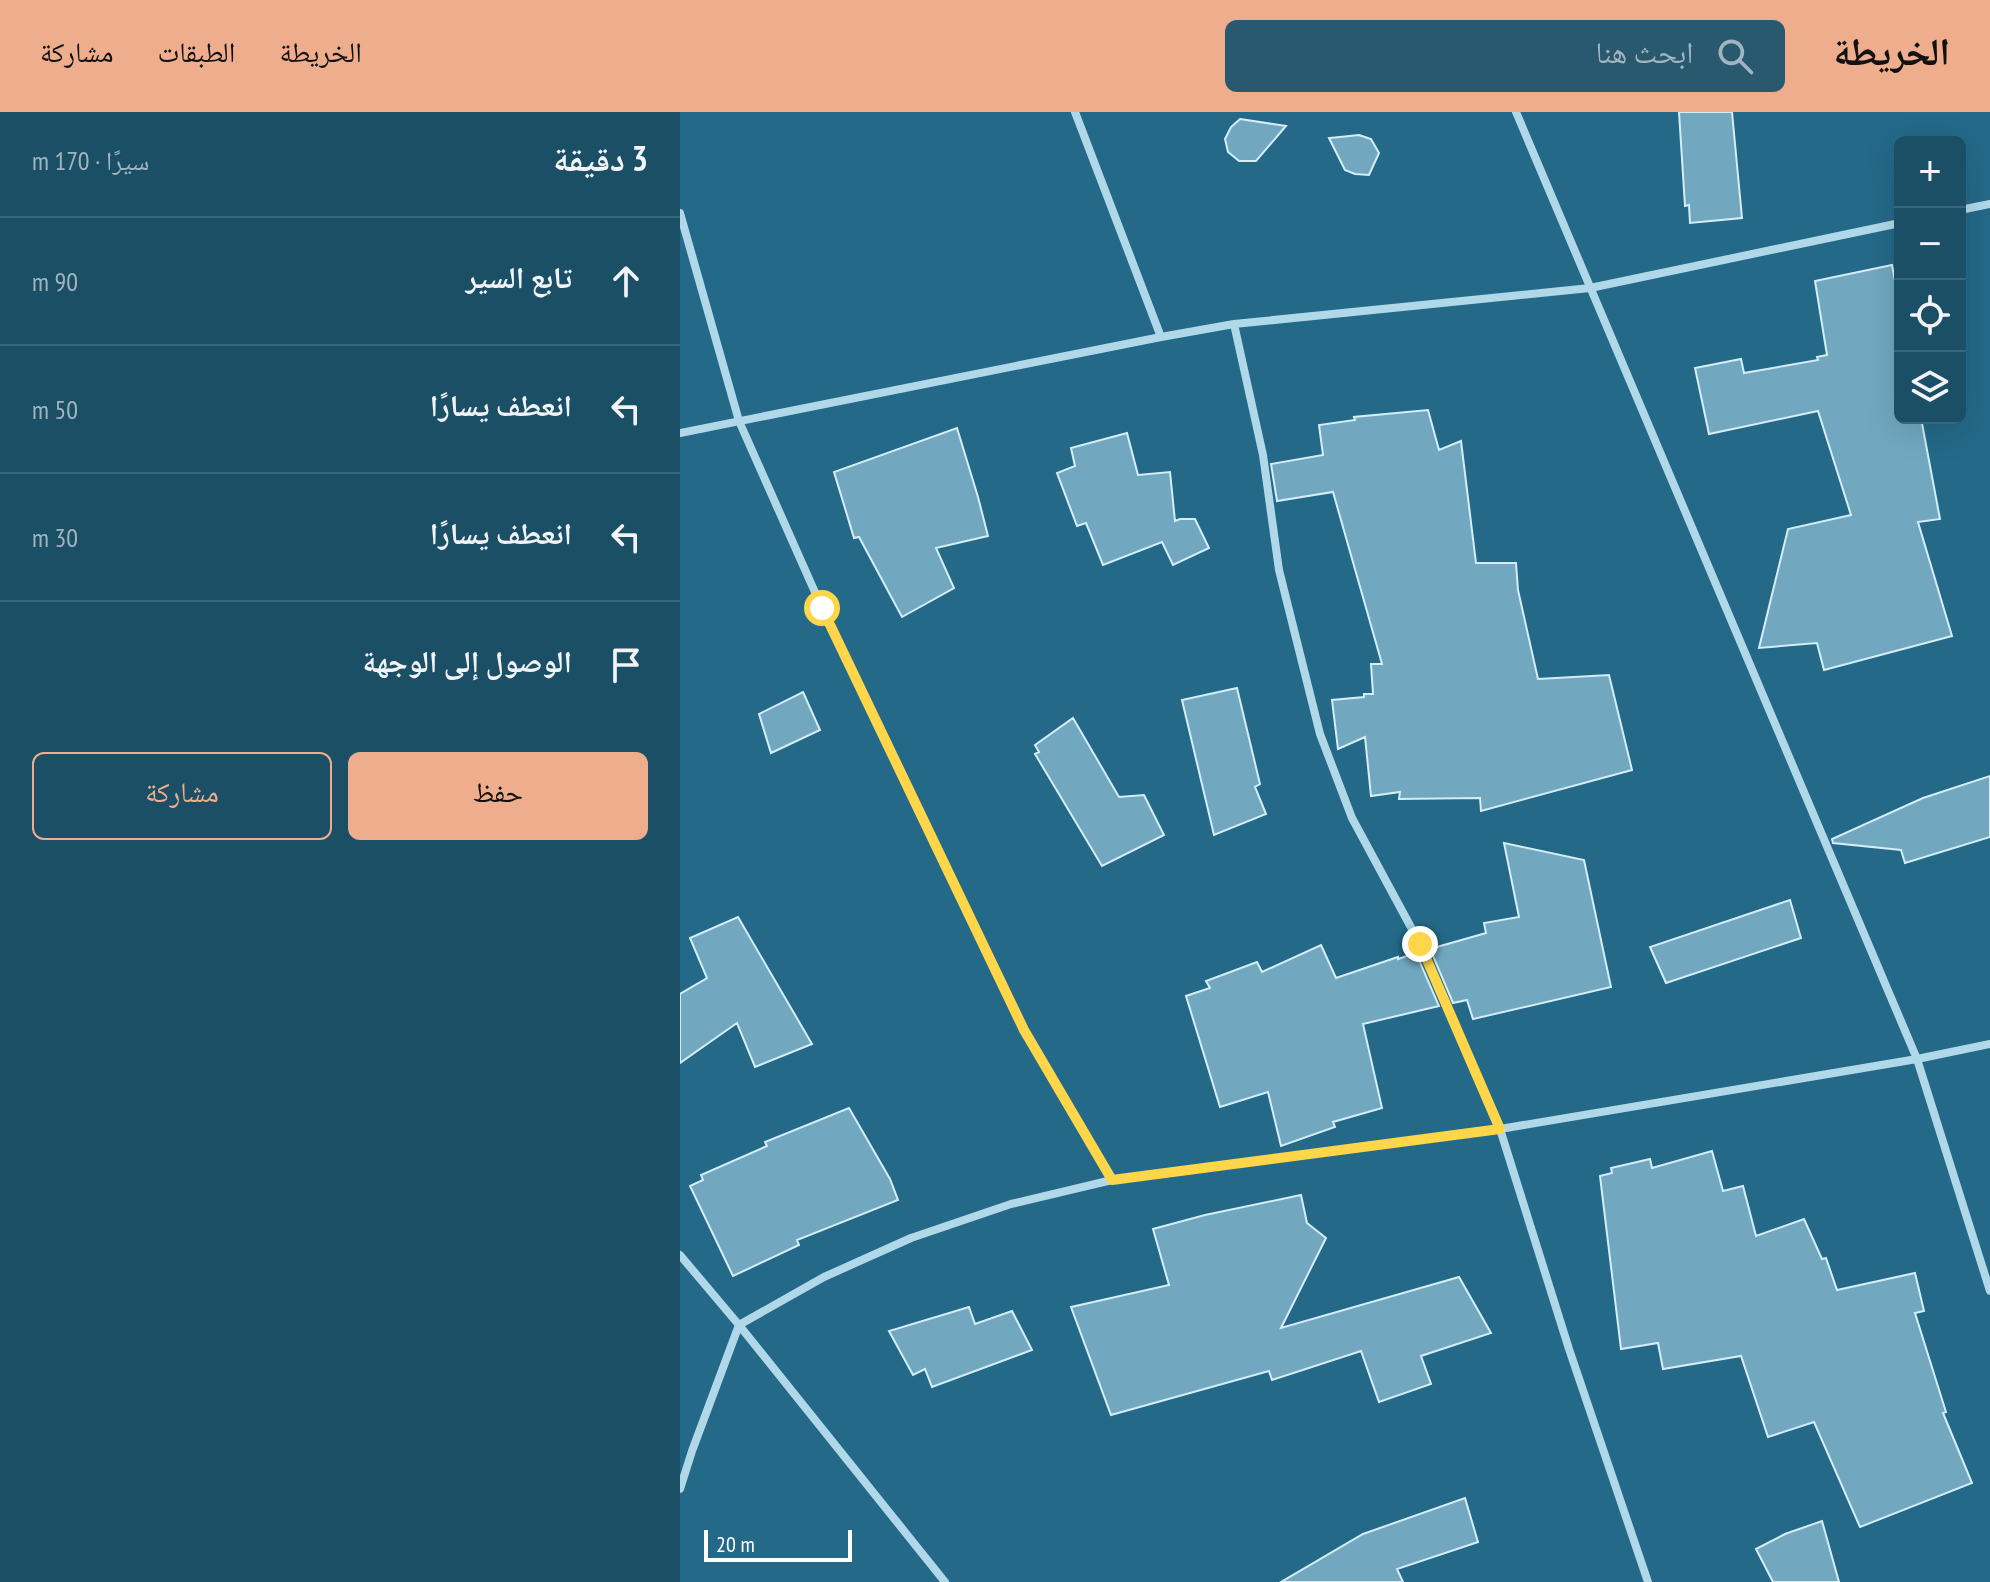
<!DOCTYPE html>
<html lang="ar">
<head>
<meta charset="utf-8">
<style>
	body { margin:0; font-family:"PT Sans Narrow","Noto Naskh Arabic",sans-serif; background:#28596f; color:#f1f3f6; direction:rtl }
	.controls { position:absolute; right:24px; top:24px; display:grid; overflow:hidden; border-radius:12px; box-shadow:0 8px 32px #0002 }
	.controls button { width:72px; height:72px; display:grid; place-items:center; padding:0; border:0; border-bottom:2px solid #39667a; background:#1b4f66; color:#f1f3f6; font:40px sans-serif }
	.scale { position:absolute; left:24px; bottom:20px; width:148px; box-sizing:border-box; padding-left:8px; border:4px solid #fff; border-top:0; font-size:22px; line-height:28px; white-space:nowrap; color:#fff; -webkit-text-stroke:6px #246988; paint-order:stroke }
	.stop { position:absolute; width:24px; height:24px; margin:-18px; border:6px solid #ffd54a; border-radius:50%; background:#fff }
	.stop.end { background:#ffd54a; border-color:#fff; box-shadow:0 2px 8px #0008 }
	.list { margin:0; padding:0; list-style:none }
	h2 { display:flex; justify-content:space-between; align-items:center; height:104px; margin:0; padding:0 32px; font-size:34px }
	h2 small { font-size:26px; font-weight:400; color:#a0b5bf }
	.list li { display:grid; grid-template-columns:52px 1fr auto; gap:24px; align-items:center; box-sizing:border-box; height:128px; padding:0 32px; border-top:2px solid #39667a }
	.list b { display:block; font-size:30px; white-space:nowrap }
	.list em { font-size:26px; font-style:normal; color:#a0b5bf }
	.actions { display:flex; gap:16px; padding:24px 32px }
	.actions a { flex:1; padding:18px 0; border:2px solid #eead8d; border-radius:12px; text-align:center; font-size:28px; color:#eead8d }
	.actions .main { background:#eead8d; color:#111 }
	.icon { flex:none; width:44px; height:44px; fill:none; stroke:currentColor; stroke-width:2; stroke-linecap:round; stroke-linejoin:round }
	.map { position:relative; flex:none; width:1310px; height:1470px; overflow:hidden; direction:ltr }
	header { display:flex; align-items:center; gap:48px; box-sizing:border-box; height:112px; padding:0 40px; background:#eead8d; color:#111 }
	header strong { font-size:38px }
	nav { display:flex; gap:44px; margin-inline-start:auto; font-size:28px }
	.search { width:560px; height:72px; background:#28596f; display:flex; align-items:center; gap:20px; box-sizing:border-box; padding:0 28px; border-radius:12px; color:#a0b5bf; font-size:30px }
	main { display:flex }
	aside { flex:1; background:#1b4f66 }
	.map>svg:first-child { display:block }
</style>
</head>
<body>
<header>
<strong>الخريطة</strong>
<div class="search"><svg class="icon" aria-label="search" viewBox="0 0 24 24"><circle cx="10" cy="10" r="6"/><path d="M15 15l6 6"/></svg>ابحث هنا</div>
<nav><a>الخريطة</a><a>الطبقات</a><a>مشاركة</a></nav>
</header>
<main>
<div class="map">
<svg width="1310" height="1470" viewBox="0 0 1310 1470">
	<rect width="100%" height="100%" fill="#246988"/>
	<!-- building -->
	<path fill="#71a8c0" stroke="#d4edf7" stroke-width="2" d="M999,0h53l10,106 -52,5 -1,-18 -4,1z
		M560,7l46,7 -30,35h-17l-11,-9 -3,-13 6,-12z
		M679,23l12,4 8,14 -10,22 -14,-1 -10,-4 -16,-32z
		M1212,153l8,41v112h21l19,101 -22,3 34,114 -128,34 -7,-27 -58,5 29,-119 63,-14 -33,-104 -109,23 -14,-66 46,-9 3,14 74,-13 -1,-3 10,-2 -12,-74z
		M748,298l11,40 22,-9 15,122h40l2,27 20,89 71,-4 23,95 -151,41 -1,-13 -81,1 1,-7 -29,4 -6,-59 -27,12 -6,-49 32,-3v-3h9l-2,-30h11l-49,-172 -56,9 -6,-37 52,-9 -4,-30 36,-5 -1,-3z
		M277,316l21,69 10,39 -52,12 18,40 -52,29 -43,-80 -5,1 -20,-66z
		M447,321l11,42 32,-3 5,49 5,-2h15l14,29 -36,17 -11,-23 -59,23 -17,-42 -9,3 -20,-53 18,-7 -4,-18z
		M557,576l23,96 -5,3 11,27 -52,21 -32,-135z
		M123,580l17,38 -49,23 -12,-39z
		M393,606l46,79 25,-2 20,40 -62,31 -67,-112 4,-2 -4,-7z
		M1310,664v61l-85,26 -4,-13 -68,-7 -1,-4 91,-41z
		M824,731l80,17 27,127 -138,32 -6,-19 -14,3 -23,-54 56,-16 -2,-10 35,-6z
		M1110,788l11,38 -135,45 -16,-36z
		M58,805l74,127 -57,23 -18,-44 -57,40v-69l27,-16 -17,-40z
		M641,833l15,33 62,-21v2l18,-6 23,53 -76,18 19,84 -49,14 2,5 -54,19 -13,-54 -48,15 -34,-111 24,-8 -4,-7 51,-19 5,10z
		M169,996l41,71 8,21 -101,40 2,5 -66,31 -43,-90 13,-6 -2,-5 66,-29 -2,-4z
		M1032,1039l11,40 20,-5 13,50 48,-17 18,40 4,-1 11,32 78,-17 9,38 -9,2 31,99 -3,1 29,70 -112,44 -46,-105 -46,15 -27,-81 -78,13 -5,-26 -37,6 -21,-173 12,-3 -1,-5 39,-9 2,9z
		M621,1083l6,28 19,15 -45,90 178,-51 32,56 -70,23 10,28 -52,18 -18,-51 -89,29 -3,-9 -158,44 -40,-108 98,-22 -16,-56 52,-14z
		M289,1195l6,17 37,-13 20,39 -100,37 -7,-18 -12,6 -24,-44z
		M785,1386l13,44 -81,27 6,13h-122l82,-48z
		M1142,1409l17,61h-66l-17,-33 29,-15z"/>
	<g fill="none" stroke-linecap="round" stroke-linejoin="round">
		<!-- street -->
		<path stroke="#b0d8e9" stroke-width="8" d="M395,0l86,225
			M836,0l401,947 73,232
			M1280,98l30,-6
			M0,101l59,208 83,187 202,422 88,150
			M554,212l29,131 16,115 41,164 32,84 68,126 80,185 69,220 79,233
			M0,321l481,-96 73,-13 356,-36 310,-65
			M0,1143l59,70 206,257
			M0,1377l12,-38 47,-126 85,-48 87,-39 100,-34 101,-24 388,-51 417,-70 73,-15"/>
	</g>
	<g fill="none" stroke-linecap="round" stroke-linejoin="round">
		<!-- route -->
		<path stroke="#ffd54a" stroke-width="10" d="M142,496l202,422 88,150 388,-51 -80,-185"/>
	</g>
</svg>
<div class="controls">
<button>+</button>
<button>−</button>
<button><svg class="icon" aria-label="locate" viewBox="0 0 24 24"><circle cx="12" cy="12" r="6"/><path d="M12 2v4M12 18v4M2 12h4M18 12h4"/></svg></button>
<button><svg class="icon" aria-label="layers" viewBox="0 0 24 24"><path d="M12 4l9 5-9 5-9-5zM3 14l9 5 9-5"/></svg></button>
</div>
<div class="scale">20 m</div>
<div class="stop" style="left:142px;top:496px"></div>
<div class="stop end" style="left:740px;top:832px"></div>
</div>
<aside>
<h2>3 دقيقة<small>سيرًا · 170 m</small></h2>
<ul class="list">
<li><svg class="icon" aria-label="ahead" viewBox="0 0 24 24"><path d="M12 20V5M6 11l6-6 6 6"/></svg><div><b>تابع السير</b></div><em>90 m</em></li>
<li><svg class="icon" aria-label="left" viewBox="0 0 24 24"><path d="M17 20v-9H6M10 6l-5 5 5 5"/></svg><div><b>انعطف يسارًا</b></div><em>50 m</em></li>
<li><svg class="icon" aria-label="left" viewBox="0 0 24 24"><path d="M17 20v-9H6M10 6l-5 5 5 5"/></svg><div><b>انعطف يسارًا</b></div><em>30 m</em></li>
<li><svg class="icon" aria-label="arrive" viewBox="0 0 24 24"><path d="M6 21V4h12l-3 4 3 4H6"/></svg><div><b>الوصول إلى الوجهة</b></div></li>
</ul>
<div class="actions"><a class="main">حفظ</a><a>مشاركة</a></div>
</aside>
</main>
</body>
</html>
